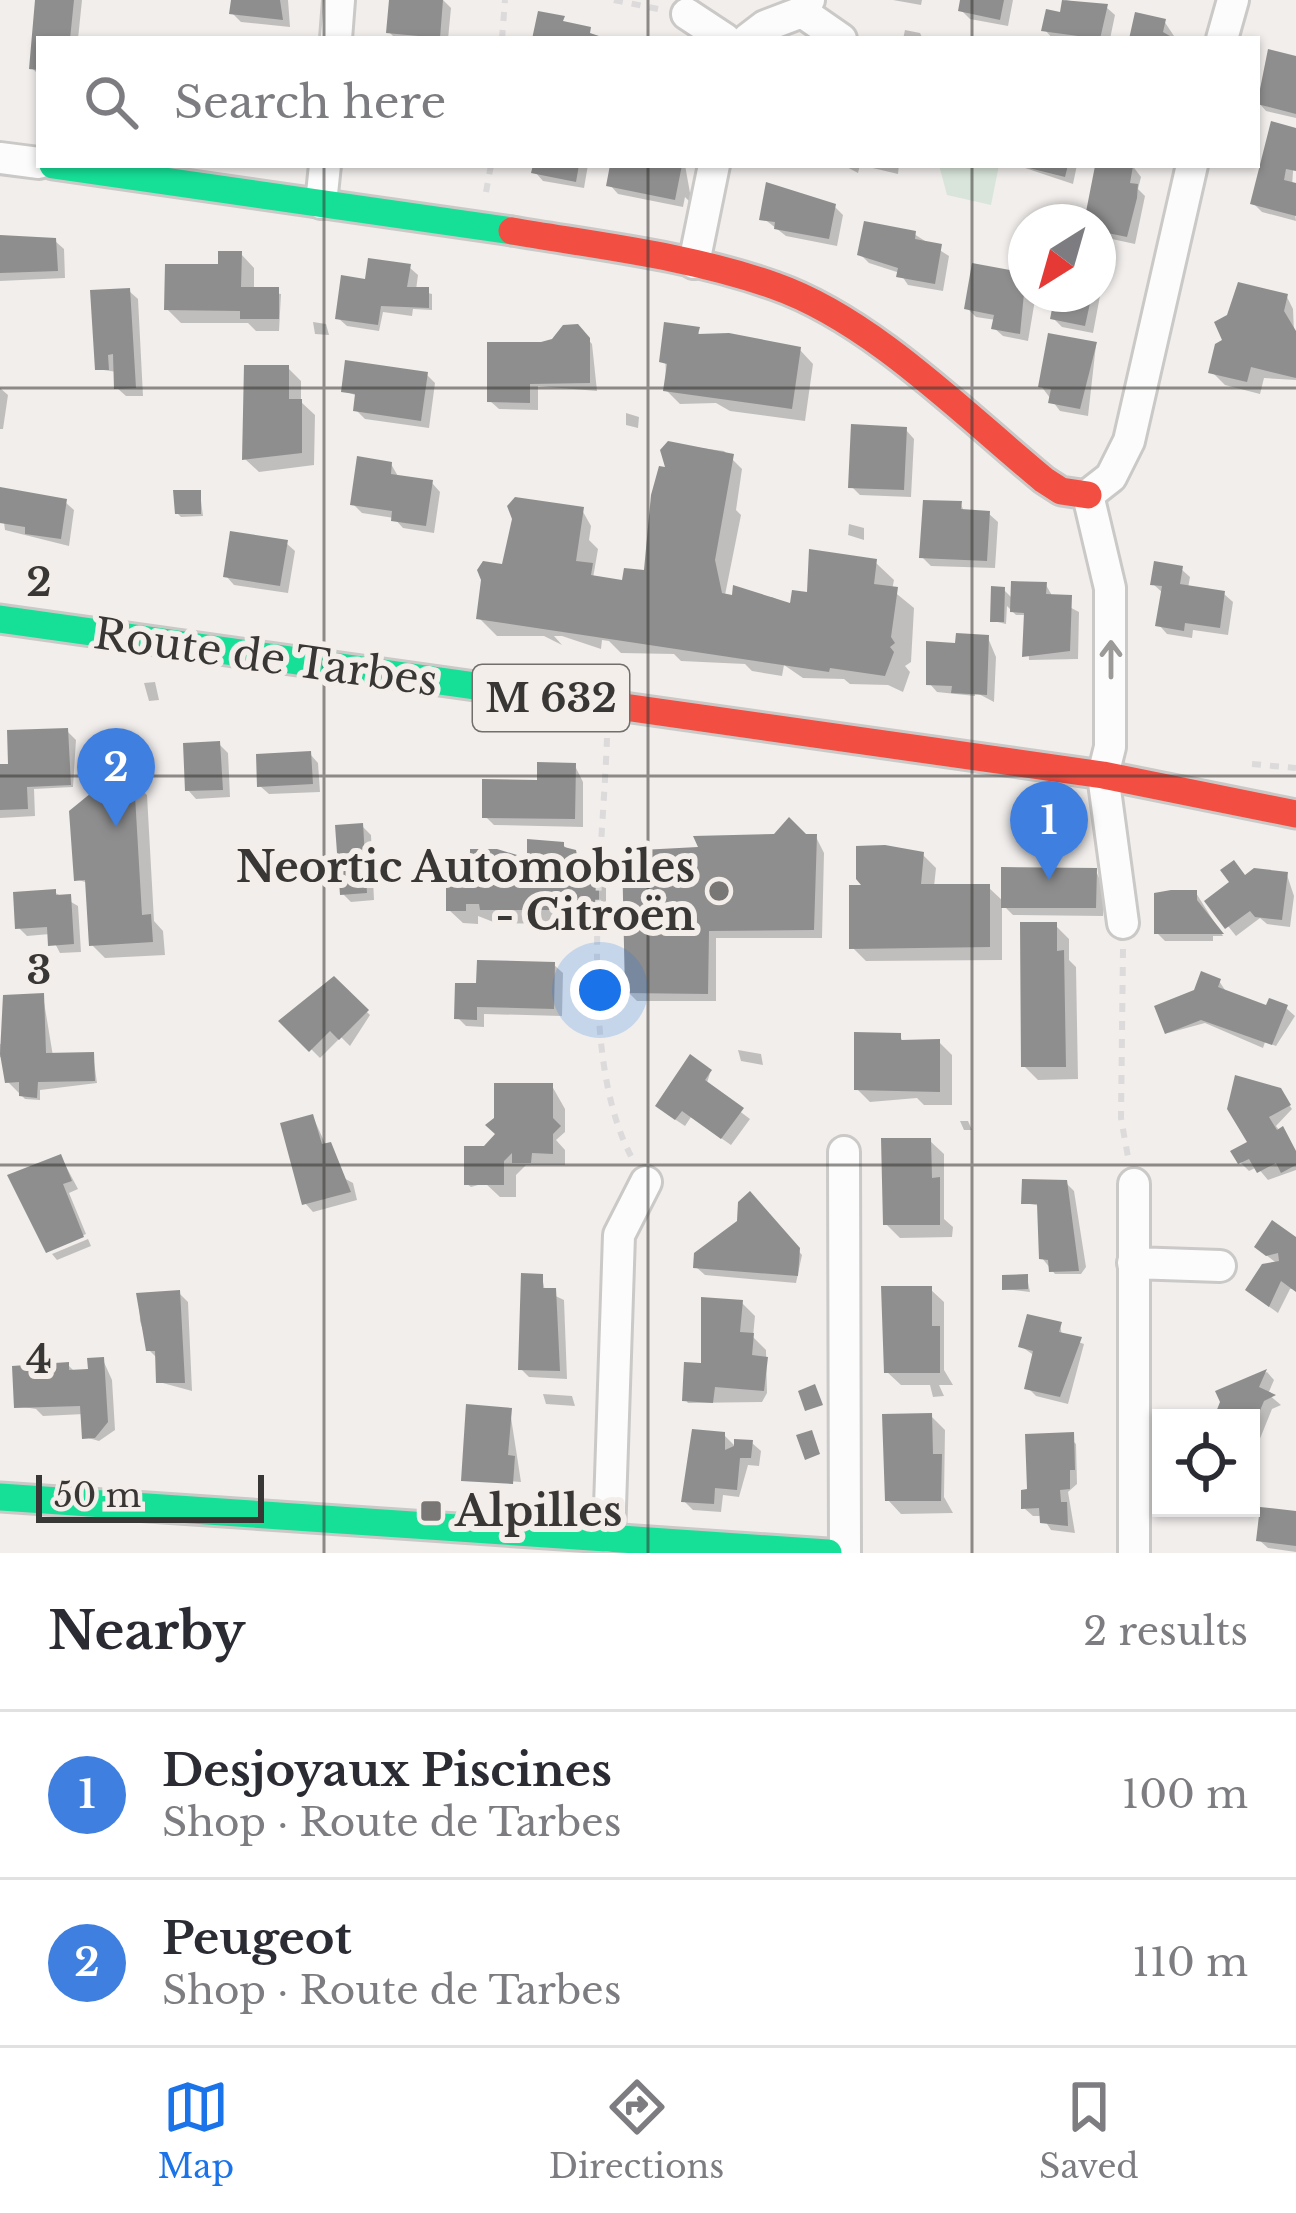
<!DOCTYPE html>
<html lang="en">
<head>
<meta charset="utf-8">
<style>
	body { margin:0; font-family:"Libre Baskerville",serif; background:#f2f2f3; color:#2b2b33 }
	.controls { position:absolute; right:36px; bottom:36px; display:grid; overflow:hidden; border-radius:0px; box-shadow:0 3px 9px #0004 }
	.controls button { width:108px; height:108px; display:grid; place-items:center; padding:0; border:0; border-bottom:3px solid #e1e1e2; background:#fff; color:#2b2b33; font:60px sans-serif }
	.compass { position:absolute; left:1008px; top:204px; width:108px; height:108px; border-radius:50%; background:#fff; box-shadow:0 3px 9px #0004; rotate:217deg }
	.scale { position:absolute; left:36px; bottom:30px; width:228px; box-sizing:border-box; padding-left:12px; border:6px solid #393735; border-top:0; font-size:33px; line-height:42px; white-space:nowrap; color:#393735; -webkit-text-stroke:9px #f3eeea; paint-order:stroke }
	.you { position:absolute; left:600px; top:990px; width:42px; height:42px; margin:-30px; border:9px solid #fff; border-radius:50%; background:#1a73e8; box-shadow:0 0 0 18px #1a73e833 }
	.badge { display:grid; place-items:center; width:78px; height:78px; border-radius:50%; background:#1a73e8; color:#fff; font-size:39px; font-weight:700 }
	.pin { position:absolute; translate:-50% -99px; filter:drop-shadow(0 3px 6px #0008) }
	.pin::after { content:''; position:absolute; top:63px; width:42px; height:36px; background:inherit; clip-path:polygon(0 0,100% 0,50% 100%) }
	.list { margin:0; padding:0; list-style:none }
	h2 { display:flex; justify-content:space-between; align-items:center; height:156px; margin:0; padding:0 48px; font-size:51px }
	h2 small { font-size:39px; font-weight:400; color:#7c7c81 }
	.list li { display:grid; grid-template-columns:78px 1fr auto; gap:36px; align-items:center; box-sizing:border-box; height:168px; padding:0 48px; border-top:3px solid #e1e1e2 }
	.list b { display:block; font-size:45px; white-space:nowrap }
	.list p { margin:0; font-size:39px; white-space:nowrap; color:#7c7c81 }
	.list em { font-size:39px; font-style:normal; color:#7c7c81 }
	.icon { flex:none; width:66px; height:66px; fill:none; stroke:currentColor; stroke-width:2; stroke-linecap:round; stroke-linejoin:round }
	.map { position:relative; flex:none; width:1296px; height:1553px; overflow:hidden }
	.search { position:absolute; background:#fff; box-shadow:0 3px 9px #0004; left:36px; right:36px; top:36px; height:132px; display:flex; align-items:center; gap:30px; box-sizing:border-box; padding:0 42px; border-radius:0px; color:#7c7c81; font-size:45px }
	.sheet { height:492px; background:#fff }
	nav { display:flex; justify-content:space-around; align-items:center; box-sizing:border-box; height:168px; border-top:3px solid #e1e1e2; background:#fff; font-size:33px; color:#7c7c81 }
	nav a { display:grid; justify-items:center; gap:6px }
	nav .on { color:#1a73e8 }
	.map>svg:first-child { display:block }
</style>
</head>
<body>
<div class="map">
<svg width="1296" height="1553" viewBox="0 0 1296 1553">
	<rect width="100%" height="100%" fill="#f1eeec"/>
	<!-- green -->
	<path fill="#d9e5da" d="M939,165h60l-8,40 -44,-10z"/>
	<!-- shadow -->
	<path fill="#0003" d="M38,0h44l-4,39h-39v36l-7,-7z
		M234,0h54l2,27 -49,-5 -9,-9z
		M392,0h51l8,8 -3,31h-52l-7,-7z
		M893,0h29l-1,5z
		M963,0h50l-5,26 -38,-7 -9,-9z
		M1065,0l41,7 9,8 -5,24h-57l-8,-9 17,-14z
		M1164,21l12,18h-44z
		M905,30l15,3 3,6h-20z
		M1296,59v59l-30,-7 -8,-9z
		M1296,131l-4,55 4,35 -34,-9 -9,-9z
		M537,165h51l-4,23 -41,-7 -8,-9z
		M613,165h72l7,39 -7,-7 -2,10 -65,-13 -8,-9z
		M843,165h56l-1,9 -38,-9 -2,8z
		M1077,165l-4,19 -54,-18 1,-1z
		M1100,165h32l9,12 -3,12 7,7 -10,48 -37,-8v-14h-11z
		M834,206l9,9 -6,31 -51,-10 -23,-18z
		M914,234l35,22 -6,35 -35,-6 -8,-12 -31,-10 -9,-9z
		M0,240l55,1 9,8 1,29 -65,3z
		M241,254l13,14v22l27,4 -2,37h-23l-8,-8h-67l-14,-14z
		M1098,256l8,8 -13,69 -31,-6 -9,-9 5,-24h40z
		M409,267l9,8 -2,15 16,4v16l-19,-1 -1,7 -29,-4 -4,19 -32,-5 -9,-8 30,-36z
		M975,267l51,9v18h10l-8,47 -25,-5 -9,-8 2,-8 -20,-3 -9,-9z
		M129,291l9,8 5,97h-17l-9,-8v-16l-20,-3z
		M1287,297l6,12 3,71 -32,-2 -4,16 -35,-9 -13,-13z
		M313,322l13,2 3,11 -14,-1z
		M577,327l15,17 5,47 -59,-5v24l-39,-1 -9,-8 52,-56z
		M698,330l2,8 100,12 13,14 -8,57 -75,-10 -14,-8 -36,1 -14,-14 -1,-56z
		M1096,345l-8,71 -28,-5 -19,-25z
		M288,368l13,13v21l14,13 -1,50 -55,7 -14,-13z
		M427,375l8,8 -6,45 -64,-9 -9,-9 2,-14 -14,-5z
		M0,388l8,7 -5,34h-3z
		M626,413l13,4 -1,11 -12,-3z
		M906,430l8,9 -3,58 -51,-2 -9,-9z
		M670,444l54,7 18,18 -6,41 5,5 -16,80 47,2 21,9 83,-43 18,17 -2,10 22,18 -3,54 -6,4 5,6 -7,20 -15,-7 -38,-1 -6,-5 -41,-1 -19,-13 -2,11 -30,-5 -7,-7 -64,-3 -7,-7 -53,-1 -12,-12 -7,-1 -1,9 -39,-13h-8l8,9 -18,-9h-47l-18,-18 32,-50 71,-58 9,16 -2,14 9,9 -5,29 32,5 22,-6z
		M391,464l8,14 33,5 8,9 -6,41 -31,-5 -9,-10 -32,-5 -9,-9z
		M0,491l65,11 9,8 -5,36 -64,-16z
		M200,493l3,23 -22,1 -4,-4z
		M961,504l3,8 25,2 9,8 -3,46 -64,-2 -9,-9z
		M849,524l15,4v12l-16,-5z
		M286,543l9,8 -7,42 -54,-8 -8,-9z
		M1181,569l9,8 -2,11 36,6 9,8 -5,33 -35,-5 -1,8 -25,-4 -8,-9 5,-31 -11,-10z
		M1046,585l8,14 25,13 -1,47 -49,1 -2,-45h-11l-9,-9 -1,18 -13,-3 11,-31 9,9z
		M988,638l8,19 -2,45 -19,-10v4l-38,-4 -8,-9 34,-36z
		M155,682l4,18 -10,1 -5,-18z
		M67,731l9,9 -3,47 -39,2 1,27 -35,2v-51h11z
		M219,744l9,9 2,44 -34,2 -8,-9z
		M310,754l8,9 2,29 -51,2 -9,-8z
		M575,766l8,16v45l-89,-2 -9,-9z
		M133,782l14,13 7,126 9,10 2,24 -60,3 -13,-13 -4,-62 -12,-4z
		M362,826l9,9 3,65 -23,2 -9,-9z
		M805,837h11l8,16 -2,85h-106v63h-79l-9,-9z
		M563,845l25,21v13l18,9v29h-51v7l-59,-1 -18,-7v8l-15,-1 -14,-13 24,-30 57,-18z
		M923,855l13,13 -2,19h54l16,15 92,-31 8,18 -1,27 -90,-1 -11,-11v56l-136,1 -14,-14 16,-59z
		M1287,875l7,21 -4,31 -23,-3 -7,-6 -24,18 -28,-35 26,-19 15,5z
		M54,892l24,14 3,46 -21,1 -10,-19 -23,2 -9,-9z
		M1196,893l27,43h-10v5h-48l-8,-8z
		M1055,925l14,14v21l7,7 2,112 -40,1 -14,-14z
		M554,965l9,8 -1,43 -78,-2v13l-18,-1 -9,-9 22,-31z
		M334,980l36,35 -20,31 -9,-9 -21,21 -37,-37z
		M1219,981l8,12 41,16 18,-1 9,8 -19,30 -11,-4 -2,6 -58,-25 -37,10z
		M43,996l10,60 40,-1 4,28 -57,7v10l-15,-1 -17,-17 -1,-25h-7v-13h7z
		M900,1036l3,6h36l13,13v50h-28l-7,-7 -47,4 -13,-13z
		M738,1050l23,4 2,11 -22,-4z
		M710,1073l-4,13 44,33 -19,26 -40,-28 -6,9 -18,-12z
		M552,1086l13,23v23l-9,8 9,10v15h-39l-10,10v22h-16l-15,-14 -14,4 -4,-3 18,-35z
		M1279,1091l13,18 -16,17 20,26v18l-28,10 -11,-13 -8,4 -8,-8z
		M313,1117l27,59 13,7 4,17 -44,12 -8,-9z
		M960,1121h8l4,9h-8z
		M930,1141l14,13v65l9,8 -1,10 -52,1 -14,-14z
		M61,1157l17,32 -9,4 17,41 -37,15z
		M1066,1183l8,8 12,76 -5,7h-26l-13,-16 -1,-52 -17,-3z
		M751,1196l51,59 -6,28 -91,-8 -9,-8 44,-45z
		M1296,1238v50l-6,1 -12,24 -21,-15 22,-33 -13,-10z
		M88,1239l3,7 -34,14 -5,-6z
		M542,1277l3,14 19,9 3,79 -38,-2 -8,-8z
		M1027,1277l3,15 -25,-3z
		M930,1289l14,13v68l9,15h-14l5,11 -11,1 -3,-12h-29l-14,-13z
		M179,1293l9,9 4,89 -33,-9 -1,-23 -9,-9 -9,-29 -1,-26z
		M742,1303l13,13 -2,21 13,13 1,43 -5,9 -74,1 -3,-4z
		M1060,1324l2,12 22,8 -16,60 -32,-8 -8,-8 7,-32 -13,-9z
		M103,1360l9,20 3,50 -16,11 -14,-4 -1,-23 -41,2 -7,-7 -19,-3 51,-41 8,8 20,-1z
		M1267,1372l7,8 -6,14 13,11 -9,4 -15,37 -6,2v-30h-43l16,-15 -5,-11z
		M543,1394l29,2 3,10 -29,-2z
		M510,1411l11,71 -49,-4z
		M931,1416l14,14 -1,67 9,16 -52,1 -13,-14z
		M724,1435l13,13 15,-5 9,8 -2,15 -11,-1 -9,32 -16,-2 -2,17 -28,-2 -9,-9z
		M1067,1435l9,9 1,40 -9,8 7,41 -24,-3 -9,-14h-9l-9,-8z
		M1296,1514v38l-28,-4 -9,-8z"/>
	<!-- building -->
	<path fill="#8f8e8e" d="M35,0h39l-4,39h-31v31l-10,-1z
		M231,0h49l3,20 -54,-6z
		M389,0h54l-3,38 -54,-5z
		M960,0h44l-4,20 -42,-9z
		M1062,0l46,4 -8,35 -59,-8 5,-22 14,3z
		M538,11l27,5 -2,5 28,6 -1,6 18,6h-76z
		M1135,12l31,7 -3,13 12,7h-46z
		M1268,49l28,7v58l-39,-10z
		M1271,121l25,7v43l-10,-2 -2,11 12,3v33l-46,-12z
		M533,165h46l-3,17 -45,-9z
		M610,165h72l-7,35 -69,-14z
		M1017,165h51l-3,12z
		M1095,166h38l-3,17 8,1 -1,14 -10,39 -29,-6v-9h-14z
		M766,182l70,22 -7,35 -55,-10 1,-7 -16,-2z
		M864,221l52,10 -1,8 27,5 -7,40 -39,-7 2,-9 -41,-13z
		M0,235l56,3 2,33 -58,2z
		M218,251h24l-1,36h38v32h-39v-8l-76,-1 1,-46h53z
		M368,258l43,6 -4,23h22v21l-48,-2 -3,19 -43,-6 6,-44 24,4z
		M972,263l54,10 -6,61 -29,-5 3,-14 -30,-6z
		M1238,282l50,12 -4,17 12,20v47l-45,-11 -4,15 -39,-9 7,-29 7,-4 -8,-18 13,-7z
		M130,288l6,100 -22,1 -1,-35 -5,1 1,15h-14l-5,-80z
		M1055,294h37l-7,32 -35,-7z
		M664,322l36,5 -2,7 31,-1 72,14 -9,62 -129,-18 4,-27 -8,-2z
		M578,324l12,14v45l-60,1v19l-43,-1v-60h54l11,-3 11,-14z
		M1048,333l49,9 -17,67 -32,-6 3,-14 -13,-2z
		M345,360l83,12 -7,49 -68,-10 2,-17 -14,-2z
		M244,365h45v34h13v54l-60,7z
		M851,424l56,3 -3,63 -56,-2z
		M668,441l66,13 -19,106 7,33 10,2 1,-10 57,18 2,-13 15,2 2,-43 68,10 -3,25 24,3 -7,50 4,6 -5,4 4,5 -9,24 -55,-8 -1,4 -353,-53 5,-39 -4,-10 6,-9 19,3 10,-45 -5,-13 8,-9 69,10 -8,54 17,2 -2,12 31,5 2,-12 20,2 7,-75 8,-29 6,1 -5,-17z
		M357,456l35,6 -1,12 42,6 -7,46 -35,-5 1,-10 -42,-6z
		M0,487l67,12 -6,40 -36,-5v-7l-25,-4z
		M173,490h28v24h-26z
		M923,500l39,1 -1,8 29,2 -3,50 -68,-3z
		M230,531l58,9 -8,46 -57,-9z
		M1154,561l29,5 -3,18 45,7 -5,37 -35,-5 -1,8 -29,-5 7,-40 -12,-1z
		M1011,581l36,1 -1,12 26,1 -2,56 -48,6 2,-44 -14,-1z
		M991,586l14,1 -1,35h-14z
		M956,633l33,2 -2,60 -36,-2 1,-7 -26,-1v-44l29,2z
		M68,728l3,57 -44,2 1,22 -28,1v-46h8l-1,-34z
		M220,741l3,49 -38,1 -2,-48z
		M311,751l2,33 -56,3 -1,-33z
		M537,762l39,1 -1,56 -93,-1v-39l55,1z
		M134,779l8,136 9,-1 2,28 -64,4 -4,-66 -11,1 -5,-70 38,-31z
		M789,817l17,17h11l-3,96 -105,1 -1,63 -83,-1 -3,-142 76,-4 -5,-11 81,-2z
		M363,823l4,70 -27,2 -5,-70z
		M527,839l37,3v5l12,3 5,26h18v34h-119l-1,-6h-13v7h-20v-33l24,-1v-28h27l30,9z
		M885,845l39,7 -3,32h69v63l-141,2v-64h12l-5,-6v-33z
		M1234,860l11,15 9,-7 34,4 -6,48 -27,-3 -5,-6 -25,18 -21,-28 25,-19 -9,-12z
		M1001,867l96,1 -1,40h-95z
		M56,889v6l15,-1 3,50 -26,2 -1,-19 -32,2 -2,-37z
		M1171,890h26v10l27,34h-70v-41z
		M1020,922h37v29l7,-1 2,117h-45z
		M477,960l78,2 -1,47 -77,-2v13l-23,-1 1,-36h21z
		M1201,971l20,8 -3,8 48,18 3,-7 19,7 -16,40 -71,-25 -36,14 -11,-28 40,-16z
		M334,976l35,34 -30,30 -9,-9 -21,21 -31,-31z
		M44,993l2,60 48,-1 1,29 -57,1 -1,16 -18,-2v-14l-14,1 -5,-29 3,-59z
		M854,1032l47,1v7l39,-1v53l-86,-2z
		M690,1054l22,16 -7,10 39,28 -23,31 -39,-28 -7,9 -20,-14z
		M1235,1075l46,13 10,17 -22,12 8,13 6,-4 13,25v14l-15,8 -5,-10 -19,10 -8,-14 -11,5 -8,-13 17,-9 -20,-33z
		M494,1083h59v35l8,8 -8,8v20l-21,-1 -1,10h-19v-10l-8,8v24h-40v-39h20l11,-12 -10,-9 9,-7z
		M313,1114l9,30 9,-2 20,50 -49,13 -22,-82z
		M881,1138h50l1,40 8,-1v48h-57z
		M61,1154l11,27 -9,3 21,53 -38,16 -39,-78z
		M1022,1179l45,1 12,91 -30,1 -1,-12 -9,-1 -2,-55h-16z
		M750,1191l50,57 -2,28 -105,-8 1,-15 43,-32 1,-19z
		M1272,1220l24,17v55l-15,-11 -12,26 -24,-17 17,-26 17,-3 -1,-8 -12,3 -12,-9z
		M521,1273l22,1v14h13l4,83 -42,-1z
		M1028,1274v15l-26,1v-15z
		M881,1286h51v40h8v47h-56z
		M180,1290l5,93h-29l-1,-32h-9l-10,-58z
		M701,1297l42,3 -3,32 14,1 -2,22 16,2 -4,34 -49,-4 -2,16 -31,-2 2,-39 17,1z
		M1027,1314l35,8 -3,10 23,5 -22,60 -36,-8 9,-38 -15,-4z
		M104,1357l4,65 -13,16 -13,1 -2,-33 -66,2 -2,-42 57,-4v8l19,-1 -1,-11z
		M1267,1369l-8,18 17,8 -12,6 -13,31v-14h-48l13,-6 4,-10 -5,-11z
		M815,1384l8,21 -18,6 -7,-20z
		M466,1404l46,4 -4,47 7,1 -2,28 -52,-3z
		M932,1413l1,41h9l-1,47h-56l-3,-87z
		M692,1429l33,3v18l9,-4v-7l19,1 -2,18h-11l-3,32 -22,-2 -1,16 -33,-2z
		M812,1430l8,24 -15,6 -9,-25z
		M1074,1432l1,38h-5v19l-10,1 1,12h6l1,24 -28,-3 -1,-15 -18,1v-19l6,-1 -2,-55z
		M1260,1507l36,4v35l-40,-5z"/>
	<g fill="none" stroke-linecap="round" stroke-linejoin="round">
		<!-- street casing -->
		<g stroke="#cbc9c7" stroke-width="36">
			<path id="street" d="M802,12l39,27
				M687,14l38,25
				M336,39l3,-39
				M748,39l17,-13 37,-14 7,-12
				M1222,39l11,-39
				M0,158l39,5
				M321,203l4,-38
				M694,263l20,-98
				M1123,923l-20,-148 7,-28v-159l-22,-93 23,-18 18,-36 63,-276
				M844,1152l1,401
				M1134,1184v369
				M1133,1263l87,3
				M609,1537l10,-302 27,-53"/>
		</g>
		<!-- fast casing -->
		<g stroke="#cbc9c7" stroke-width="33">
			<path id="fast" d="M53,165l459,66
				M0,619l617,87
				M0,1497l828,56"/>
		</g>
		<!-- jam casing -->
		<g stroke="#cbc9c7" stroke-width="33">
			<path id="jam" d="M512,231c88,15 179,25 263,55 97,34 190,129 269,194l17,11 27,4
				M617,706l486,69 193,39"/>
		</g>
		<!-- path -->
		<path stroke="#dcdada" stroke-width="6" stroke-dasharray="9 9" stroke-linecap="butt" d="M614,0l44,9
			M502,39l3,-39
			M486,192l5,-27
			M607,738c-4,117 -31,317 25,420
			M1252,764l44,4
			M1123,949l-2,169 7,39"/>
		<!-- street -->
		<use href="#street" stroke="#fdfcfc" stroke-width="30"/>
		<!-- fast -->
		<use href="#fast" stroke="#16e098" stroke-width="27"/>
		<!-- jam -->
		<use href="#jam" stroke="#f24e42" stroke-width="27"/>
	</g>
	<!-- one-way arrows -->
	<defs><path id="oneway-shaft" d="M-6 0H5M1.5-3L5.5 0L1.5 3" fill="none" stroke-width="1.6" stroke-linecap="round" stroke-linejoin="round" transform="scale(3)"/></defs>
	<use stroke="#9b9a98" href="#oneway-shaft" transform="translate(1111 659) rotate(-90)"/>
	<!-- grid -->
	<path fill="none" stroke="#393735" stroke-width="3" stroke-opacity="0.55" d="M324,0v39M648,0v39M972,0v39M324,165v1388M648,165v1388M972,165v1388M0,388h1296M0,776h1296M0,1165h1296"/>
	<!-- markers -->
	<g fill="#797775" stroke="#f3eeea" stroke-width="4.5">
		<circle cx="719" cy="891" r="12"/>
		<rect x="419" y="1499" width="24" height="24" rx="6"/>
	</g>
	<g text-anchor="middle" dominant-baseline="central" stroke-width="12" stroke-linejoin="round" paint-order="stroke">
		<!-- shield labels -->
		<rect fill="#f3eeea" stroke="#716e6b" stroke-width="3" x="473" y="665" width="156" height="66" rx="9"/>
		<g font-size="39" font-weight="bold" fill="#393735">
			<text x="551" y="698">M 632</text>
		</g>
		<!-- street labels -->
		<g font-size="42" fill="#393735" stroke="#f3eeea">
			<text transform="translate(266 657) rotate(8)">Route de Tarbes</text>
		</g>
		<!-- poi labels -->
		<g font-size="42" font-weight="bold" fill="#393735" stroke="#f3eeea" text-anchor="end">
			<text x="695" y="867">Neortic Automobiles<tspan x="695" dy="48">- Citroën</tspan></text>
			<text x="455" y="1511" text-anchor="start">Alpilles</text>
		</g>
	</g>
	<g font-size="39" text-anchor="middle" font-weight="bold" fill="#393735" stroke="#f3eeea" stroke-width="12" stroke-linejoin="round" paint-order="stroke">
		<text x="39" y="596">2</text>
		<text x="39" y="984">3</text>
		<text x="39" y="1373">4</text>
	</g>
</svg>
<div class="controls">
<button><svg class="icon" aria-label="locate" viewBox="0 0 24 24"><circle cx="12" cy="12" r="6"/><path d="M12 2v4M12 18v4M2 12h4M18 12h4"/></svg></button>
</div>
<svg class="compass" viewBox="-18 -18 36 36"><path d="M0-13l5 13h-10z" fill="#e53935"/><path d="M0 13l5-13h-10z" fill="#7c7c81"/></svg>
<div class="scale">50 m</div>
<div class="you"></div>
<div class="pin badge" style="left:1049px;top:880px;background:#3f7fe0">1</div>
<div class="pin badge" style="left:116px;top:827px;background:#3f7fe0">2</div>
<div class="search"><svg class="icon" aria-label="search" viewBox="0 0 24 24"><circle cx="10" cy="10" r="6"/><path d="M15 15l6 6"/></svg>Search here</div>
</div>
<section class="sheet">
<h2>Nearby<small>2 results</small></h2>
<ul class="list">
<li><span class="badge" style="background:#3f7fe0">1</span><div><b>Desjoyaux Piscines</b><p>Shop · Route de Tarbes</p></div><em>100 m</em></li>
<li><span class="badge" style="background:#3f7fe0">2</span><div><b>Peugeot</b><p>Shop · Route de Tarbes</p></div><em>110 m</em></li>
</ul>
</section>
<nav>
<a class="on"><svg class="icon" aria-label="map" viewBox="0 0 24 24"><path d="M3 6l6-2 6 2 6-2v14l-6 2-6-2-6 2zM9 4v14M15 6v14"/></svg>Map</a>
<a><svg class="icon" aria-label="directions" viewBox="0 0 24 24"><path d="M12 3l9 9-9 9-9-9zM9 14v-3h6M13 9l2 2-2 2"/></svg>Directions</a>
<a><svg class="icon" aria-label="saved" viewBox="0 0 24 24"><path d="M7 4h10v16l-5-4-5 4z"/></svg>Saved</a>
</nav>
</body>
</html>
